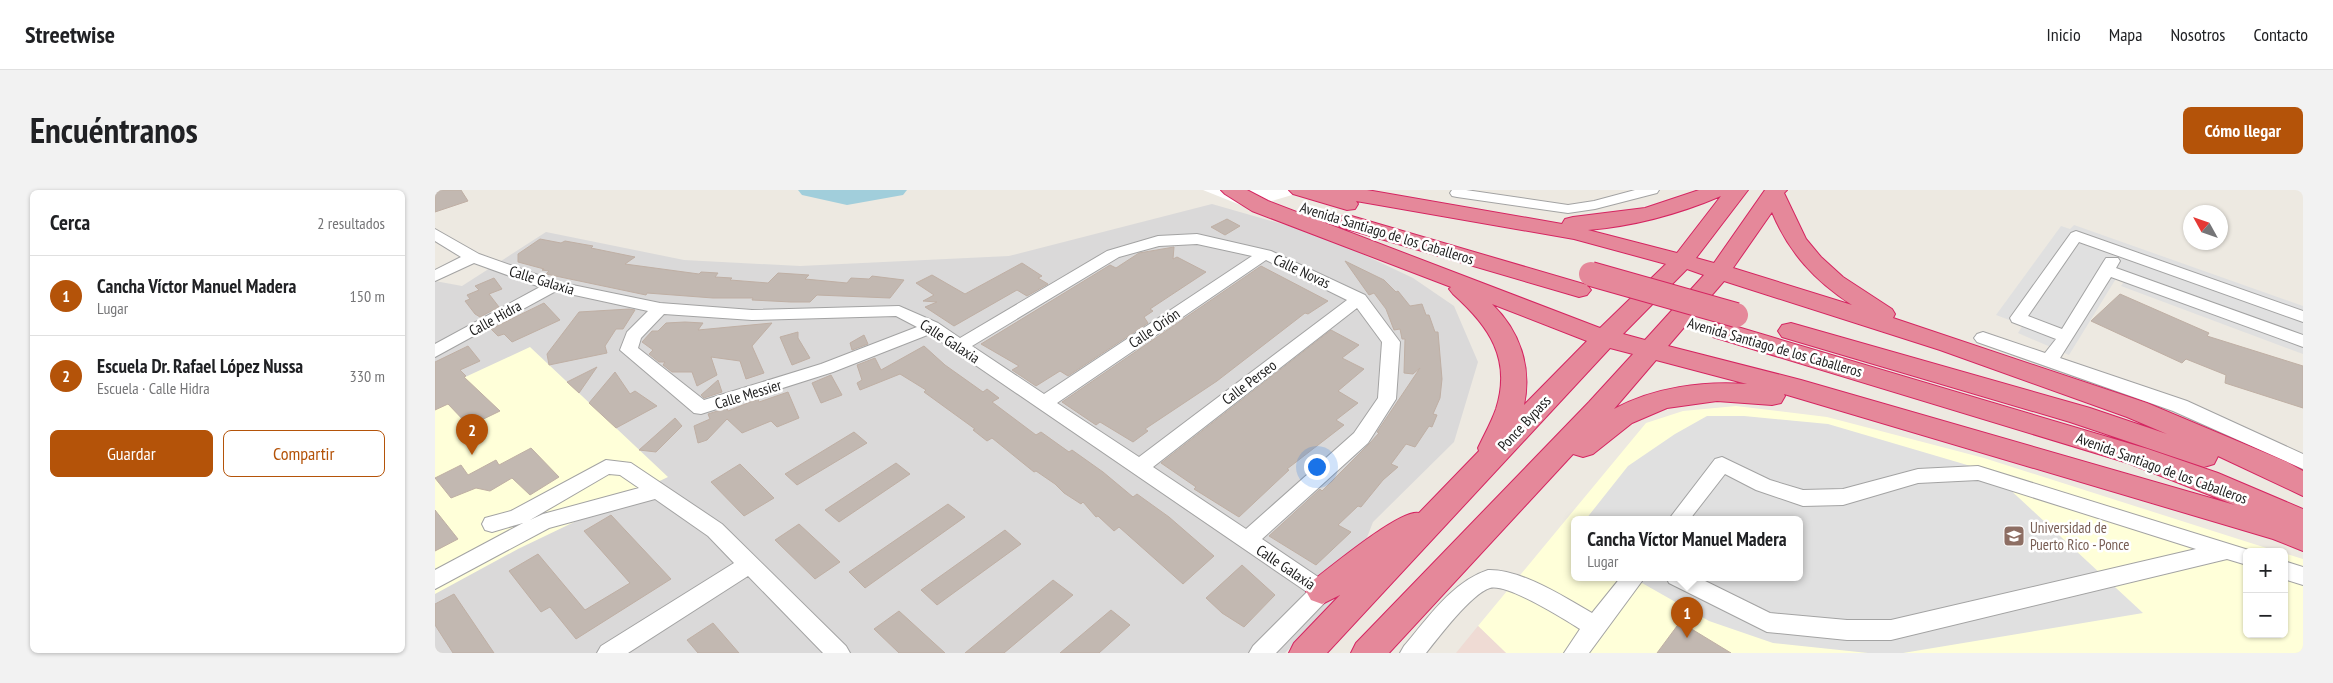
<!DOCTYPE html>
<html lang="es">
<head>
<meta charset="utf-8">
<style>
	body { margin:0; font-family:"PT Sans Narrow",sans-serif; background:#f2f2f2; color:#202124 }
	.controls { position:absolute; right:15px; bottom:15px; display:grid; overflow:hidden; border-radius:8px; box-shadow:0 1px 4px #0004 }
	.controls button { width:45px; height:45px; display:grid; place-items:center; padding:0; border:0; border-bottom:1px solid #e0e0e0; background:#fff; color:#202124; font:25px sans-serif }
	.compass { position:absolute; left:1748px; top:15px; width:45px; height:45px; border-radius:50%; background:#fff; box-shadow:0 1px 4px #0004; rotate:310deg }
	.you { position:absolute; left:881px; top:276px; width:18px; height:18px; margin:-12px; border:4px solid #fff; border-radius:50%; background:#1a73e8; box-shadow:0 0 0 8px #1a73e833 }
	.badge { display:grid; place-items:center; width:32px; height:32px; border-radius:50%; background:#b45309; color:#fff; font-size:16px; font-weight:700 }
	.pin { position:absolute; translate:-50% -41px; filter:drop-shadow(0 1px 2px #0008) }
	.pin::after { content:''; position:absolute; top:26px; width:18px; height:15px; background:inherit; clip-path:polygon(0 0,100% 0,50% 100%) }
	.popup { position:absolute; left:1136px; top:326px; width:232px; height:65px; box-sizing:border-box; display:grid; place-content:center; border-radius:8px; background:#fff; filter:drop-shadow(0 1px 4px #0005); font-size:16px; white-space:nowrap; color:#757577 }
	.popup b { font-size:19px; color:#202124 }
	.popup::after { content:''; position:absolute; left:50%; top:100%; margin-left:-10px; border:10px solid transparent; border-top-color:#fff }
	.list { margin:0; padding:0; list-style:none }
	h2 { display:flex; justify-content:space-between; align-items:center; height:65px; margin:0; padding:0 20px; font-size:21px }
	h2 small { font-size:16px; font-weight:400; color:#757577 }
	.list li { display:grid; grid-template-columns:32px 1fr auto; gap:15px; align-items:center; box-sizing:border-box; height:80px; padding:0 20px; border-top:1px solid #e0e0e0 }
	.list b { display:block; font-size:19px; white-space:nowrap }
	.list p { margin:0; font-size:16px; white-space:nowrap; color:#757577 }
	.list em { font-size:16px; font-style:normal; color:#757577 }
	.actions { display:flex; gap:10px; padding:15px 20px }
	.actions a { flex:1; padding:11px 0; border:1px solid #b45309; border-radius:8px; text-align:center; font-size:18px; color:#b45309 }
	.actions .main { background:#b45309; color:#fff }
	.map { position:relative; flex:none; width:1868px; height:463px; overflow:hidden; border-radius:8px }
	header { display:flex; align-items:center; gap:30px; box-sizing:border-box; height:70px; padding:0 25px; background:#fff; border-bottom:1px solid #e0e0e0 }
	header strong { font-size:24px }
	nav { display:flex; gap:28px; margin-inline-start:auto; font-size:18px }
	.intro { display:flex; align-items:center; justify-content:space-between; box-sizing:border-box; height:120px; padding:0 30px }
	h1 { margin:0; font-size:35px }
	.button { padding:12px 22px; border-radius:8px; background:#b45309; color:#fff; font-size:18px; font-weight:700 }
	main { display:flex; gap:30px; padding:0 30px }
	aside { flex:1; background:#fff; border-radius:8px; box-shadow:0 1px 4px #0004 }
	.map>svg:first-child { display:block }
</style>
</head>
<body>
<header>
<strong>Streetwise</strong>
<nav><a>Inicio</a><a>Mapa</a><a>Nosotros</a><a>Contacto</a></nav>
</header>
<div class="intro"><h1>Encuéntranos</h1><a class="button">Cómo llegar</a></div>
<main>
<aside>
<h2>Cerca<small>2 resultados</small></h2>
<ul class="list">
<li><span class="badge">1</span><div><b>Cancha Víctor Manuel Madera</b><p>Lugar</p></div><em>150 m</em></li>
<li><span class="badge">2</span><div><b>Escuela Dr. Rafael López Nussa</b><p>Escuela · Calle Hidra</p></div><em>330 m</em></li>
</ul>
<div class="actions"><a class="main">Guardar</a><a>Compartir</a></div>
</aside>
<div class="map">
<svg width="1868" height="463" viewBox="0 0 1868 463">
	<rect width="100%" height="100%" fill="#ede9e1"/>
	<!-- residential -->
	<path fill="#dad9d9" d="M777,14l112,32 89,42 41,28 24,56 -24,80 -81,80 -26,67 -62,64h-850v-372l27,5 84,-54 138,28 116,6 209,-10z"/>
	<!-- education -->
	<path fill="#ffffd9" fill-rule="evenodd" d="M95,157l138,130 -150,72 -83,45v-203z
		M1301,216l91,11 157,41 295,94h-32v82h37v-81l19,6v94h-797l-28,-27 168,-203 37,-12zM1140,329h224v58h-224z"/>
	<!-- military -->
	<path fill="#efdbd4" d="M1043,436l28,27h-50z"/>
	<!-- parking -->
	<path fill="#e0e0e0" d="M1639,35l229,81v48l-182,-68 4,-6 -8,-3 -48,78 -51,-22 5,-8 -27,-10 65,-89 9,3z
		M1272,226h37l84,8 163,48 152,141 -240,40h-35l-95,-10 -64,-22 -67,-38 -5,-6h162v-58h-213l42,-53 47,-32z"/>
	<!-- pier -->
	<path fill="#fff" d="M768,0h106l-61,18z"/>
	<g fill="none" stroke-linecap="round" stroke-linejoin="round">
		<!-- river -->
		<path fill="#a1cedb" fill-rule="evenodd" d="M363,0h109l-4,5 -56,10 -45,-10z"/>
	</g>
	<!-- building -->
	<path fill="#c2b8b1" stroke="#bfafa4" d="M0,0h26l7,11 -33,11z
		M792,29l13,7 -15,9 -14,-8z
		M105,49l21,4 4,-2 28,5 -2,2 44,9 -10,7 74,10 2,-2 17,1 -3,4 17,1 -2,2 38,3 10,-10 31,2 -4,4 42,4 4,-5 18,1 3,-3 32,4 -14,18 -73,-3 -7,7h-19l-39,-2 1,-2h-40l-66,-5 -1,2 -100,-21 3,-3 -7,-1 2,-1 -26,-7v-8z
		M739,57l-1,12 4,-2 29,15 -56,37 3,2 -9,6 4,6 -80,53 -8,-5 -24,15 -24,-16 7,-4 -38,-22 129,-79 6,3 23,-15z
		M910,71l39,19 12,12 2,-1 12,15 12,-2 4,11h3l6,17h3l4,47 -2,19 -7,16 4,1 -5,12 -3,-1 -14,21 -9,-3 -15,20 7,3 -15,13 -22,27 -3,-1 -20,19 13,7 -35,33 -47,-29 51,-47 2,2 47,-47 10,-11 -2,-1 43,-64 -7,6 -9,-1 1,-34h-3l-2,-10 -6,1 -8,-21 -12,-16 -5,2z
		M587,73l20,13 -4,2 10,6 -21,12 -10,-6 -63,36 -29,-19 12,-5 -14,-1 11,-6 -18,-12 16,-8 33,19z
		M826,76l67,35 -20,13 -3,-1 -88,68 -72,48 3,2 -15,11 -33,-20 -4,3 -34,-23z
		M59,88l8,11 -13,5 10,13 -19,10 -5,-3 -10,-13 5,-2 -3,-4 12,-5 -4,-4z
		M1685,104l89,39 -2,3 96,30v42l-78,-25 1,-8 -40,-16 -4,4 -91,-42z
		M109,113l16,17 -48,22 -8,-8 -6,2 -7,-7z
		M194,119l6,1 -12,19h-7l-11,17 2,7 -58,12 -2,-11 32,-42z
		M250,132l18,1 -5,7 74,-7 -20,23 12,27 -18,6 -6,-18 -29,-4 6,18 -20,11 -5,-14h-20l-9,-7 2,-3h-6l-10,-8 4,-4 -11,-8 10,-11h6l8,-8z
		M896,140l28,15 -17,13 22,11 -26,22 20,12 -22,17 8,5 -57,44 2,1 -50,47 -45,-28 2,-2 -35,-24z
		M363,142v6l12,20 -18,7 -12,-28z
		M429,145l4,9 -16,6 -2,-7z
		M33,156l12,15 -20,9 6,6 -2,1 36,34 -31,15 -21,-22 -13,6v-48z
		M489,156l21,19 38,27 4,-3 12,9 -7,4 44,33 5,-3 28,20 3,-2 31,22 30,25 4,-3 32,23 45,39 -31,28 -64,-57 -5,4 -16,-15 -2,1 -13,-15 -2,2 -17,-11 -9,-9 -19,-13 -2,1 -42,-34 -5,3 -14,-11 2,-1 -51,-37 2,-2 -26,-16 -40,16 -3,-7 5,-3 -5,-15 18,-7 6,12z
		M162,177l-18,26 -12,-11z
		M180,182l15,22 5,-3 22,15 -41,22 -27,-25z
		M396,185l11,20 -21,8 -9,-20z
		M283,190l4,12 -18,6 -3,-3z
		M353,202l11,26 -22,9 -6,-6 -29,12 -15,-14 -20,21 -9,3 -4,-17 16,-7 -2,-5 19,-6 1,3 30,-12 1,3z
		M240,228l7,8 -26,26 -17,-2z
		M419,242l13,11 -70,42 -12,-11z
		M96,258l28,29 -29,18 -18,-17 -22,13 -14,-3 -25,10 -16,-20 26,-13 7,10 28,-15 3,5z
		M461,273l14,11 -71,48 -14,-12z
		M305,274l34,34 -30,18 -33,-34z
		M513,314l17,13 -100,71 -16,-16z
		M0,320l23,29 -23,12z
		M176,325l60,64 -95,60 -26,-32 -9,5 -32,-41 29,-17 47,56 45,-27 -46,-52z
		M364,334l41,38 -25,17 -40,-39z
		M570,340l16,14 -84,61 -16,-15z
		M807,375l33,30 -31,32 -22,-14 -16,-15z
		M618,390l20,15 -69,58h-39z
		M19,404l40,59h-41l-18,-28v-21z
		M676,420l19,15 -31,28h-39z
		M464,421l46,42h-46l-25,-24z
		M1245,432l51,31h-74z
		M278,433l26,30h-41l-11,-13z"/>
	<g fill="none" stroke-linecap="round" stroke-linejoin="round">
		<!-- minor casing -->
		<g stroke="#a3a3a3" stroke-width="2">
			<path id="minor" d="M1017,0h14l102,15 26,-4 41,-11h24l-2,3 -62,16 -27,4 -111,-16 -5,-1 -2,-3z
				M0,39l44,25 79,28 102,21 92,7 147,-4 39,17 22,15 147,-87 51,-15 39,-2 74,17 94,44 35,47 -4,57 -28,44 -106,96 68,46 3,6 -3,6 -54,56h-27l4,-7 54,-54 -377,-258 -97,38 -132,42 -7,-1 -74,-63 7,-18 21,-21 -92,-20 -121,66v-13l105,-57 -66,-24 -39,18v-11l26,-13 -26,-16zM762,54l55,12 -208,138 -72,-48 147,-89 40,-11zM831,70l81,40 -208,157 -82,-54zM922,118l25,34 -4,56 -24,35 -108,96 -93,-62zM229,124l88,6 144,-4 21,11 -96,37 -117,36 -66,-52 3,-10z
				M1641,41l227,80v11l-224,-80 -51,74 34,13 42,-68 2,-3h12l2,3 -4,7 187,67v12l-192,-70 -51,81 127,43 116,53v15l-130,-58 -196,-69 -3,-4 3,-4 6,-2 62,21 11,-14 -44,-17 -2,-4 61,-85z
				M1287,267l48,23 33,10 40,-1 75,-20 60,-3 277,86h-8v13l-20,-6 -336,81h-44l-80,-8 -98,-49 -3,-6h31l73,36 77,7h44l305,-71 -218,-69 -60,3 -75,22 -40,1 -47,-16 -31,-16 -35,45h-21l46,-60z
				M171,270l25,3 91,61 124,122 4,7h-27l-75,-77 -120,77h-31l4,-7 133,-83 -26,-27 -53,-37 -106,29 -114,61v-19l88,-47 -31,9 -7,-2 -3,-6 3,-6 26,-7zM174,284l11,1 19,13 -96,26 -13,6z
				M1849,371l19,6v18l-19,-6z
				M1053,380c33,-1 76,27 104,43l29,-36h24l-56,76h-25l16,-24c-16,-10 -73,-46 -90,-41 -19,6 -51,49 -64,65h-26l4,-7c24,-28 48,-64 84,-76z"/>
		</g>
		<!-- highway casing -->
		<g stroke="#d52561" stroke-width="2">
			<path id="highway" d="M786,0h26l21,11 332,127 66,-64 -92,-25 -218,-38 2,3 -3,5 -8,1 -54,-16 -4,-4h78l195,34 3,-5 8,-2 72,-9 54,-18h49l-52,68 18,5 51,-73h22l-3,3 22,46 15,18 22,20 49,32 3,5 -2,4 254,85 140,59 16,9v25l-85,-40 -4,8 -10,3 -134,-45 -288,-85 -4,-6 4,-6 9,-2 299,85 77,26 -40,-17 -187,-67 -216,-69 -56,65 133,34 434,125 -107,-42 -415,-126 -4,-6 4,-6 9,-2 9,2 417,124 70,24 85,36v42l-30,-12 -489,-145 1,2 -4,7 -9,2 -55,-4 -50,7 -35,15 -39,31 -10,3 -10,-3 -184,199h-38l5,-10 233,-241 44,-48 -23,-6 -283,305h-38l5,-10 46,-48 -18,9 -11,-4 -5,-9 5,-9c17,-13 90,-74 108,-69l60,-62 -1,-3c6,-13 13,-25 18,-39 16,-50 -7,-83 -43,-115l-4,-5 2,-2 -199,-76 -27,-17zM1286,6l-44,57 -89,-23c46,-4 91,-16 133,-34zM1337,22c17,41 43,69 80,93l-119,-37zM1252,79l17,6 -59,65 -22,-6zM1057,114l95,37 -63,64c8,-38 -4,-74 -32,-101zM1221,170l91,24c-44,-3 -93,3 -133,25z
				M913,25l239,70 4,5 -4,5 -8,2 -239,-70 -3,-5 3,-5z"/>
		</g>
		<!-- minor -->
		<use href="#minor" fill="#fff" fill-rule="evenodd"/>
		<!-- highway -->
		<use href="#highway" fill="#e5889a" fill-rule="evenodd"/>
		<!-- highway-bridge casing -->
		<g stroke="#d52561" stroke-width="26" stroke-linecap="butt">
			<path id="highway-bridge" d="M1156,84l145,41"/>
		</g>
		<!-- highway-bridge -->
		<use href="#highway-bridge" stroke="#e5889a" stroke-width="24"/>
	</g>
	<!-- icons -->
	<defs>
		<g id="university-square" transform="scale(1.125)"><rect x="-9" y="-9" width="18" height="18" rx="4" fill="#8d6e63" stroke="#fff"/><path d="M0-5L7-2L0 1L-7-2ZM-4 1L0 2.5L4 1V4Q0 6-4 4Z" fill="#fff"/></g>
	</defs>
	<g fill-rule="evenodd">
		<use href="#university-square" x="1579" y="346"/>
	</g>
	<g text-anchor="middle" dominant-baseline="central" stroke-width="5" stroke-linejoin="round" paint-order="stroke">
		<!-- street labels -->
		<g font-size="15" fill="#1c1c1c" stroke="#fff">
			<text transform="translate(952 43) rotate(17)">Avenida Santiago de los Caballeros</text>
			<text transform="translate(867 81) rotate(25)">Calle Novas</text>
			<text transform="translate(107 90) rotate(17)">Calle Galaxia</text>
			<text transform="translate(60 128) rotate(-29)">Calle Hidra</text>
			<text transform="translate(719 138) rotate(-34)">Calle Orión</text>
			<text transform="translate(515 151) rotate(33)">Calle Galaxia</text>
			<text transform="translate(1340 157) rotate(16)">Avenida Santiago de los Caballeros</text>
			<text transform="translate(814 192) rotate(-37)">Calle Perseo</text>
			<text transform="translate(313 204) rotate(-17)">Calle Messier</text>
			<text transform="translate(1089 233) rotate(-47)">Ponce Bypass</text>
			<text transform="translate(1727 278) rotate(20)">Avenida Santiago de los Caballeros</text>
			<text transform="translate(851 377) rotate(34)">Calle Galaxia</text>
		</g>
		<!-- education labels -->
		<g font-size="15" fill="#785e54" stroke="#fff" text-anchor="start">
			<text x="1595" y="337">Universidad de<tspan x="1595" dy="17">Puerto Rico - Ponce</tspan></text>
		</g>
	</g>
</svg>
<div class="controls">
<button>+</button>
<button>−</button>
</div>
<svg class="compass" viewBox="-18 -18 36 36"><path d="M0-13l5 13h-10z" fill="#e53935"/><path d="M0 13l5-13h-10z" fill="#757577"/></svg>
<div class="you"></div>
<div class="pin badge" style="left:1252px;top:448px">1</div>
<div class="popup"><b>Cancha Víctor Manuel Madera</b>Lugar</div>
<div class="pin badge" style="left:37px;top:265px">2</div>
</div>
</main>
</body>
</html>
